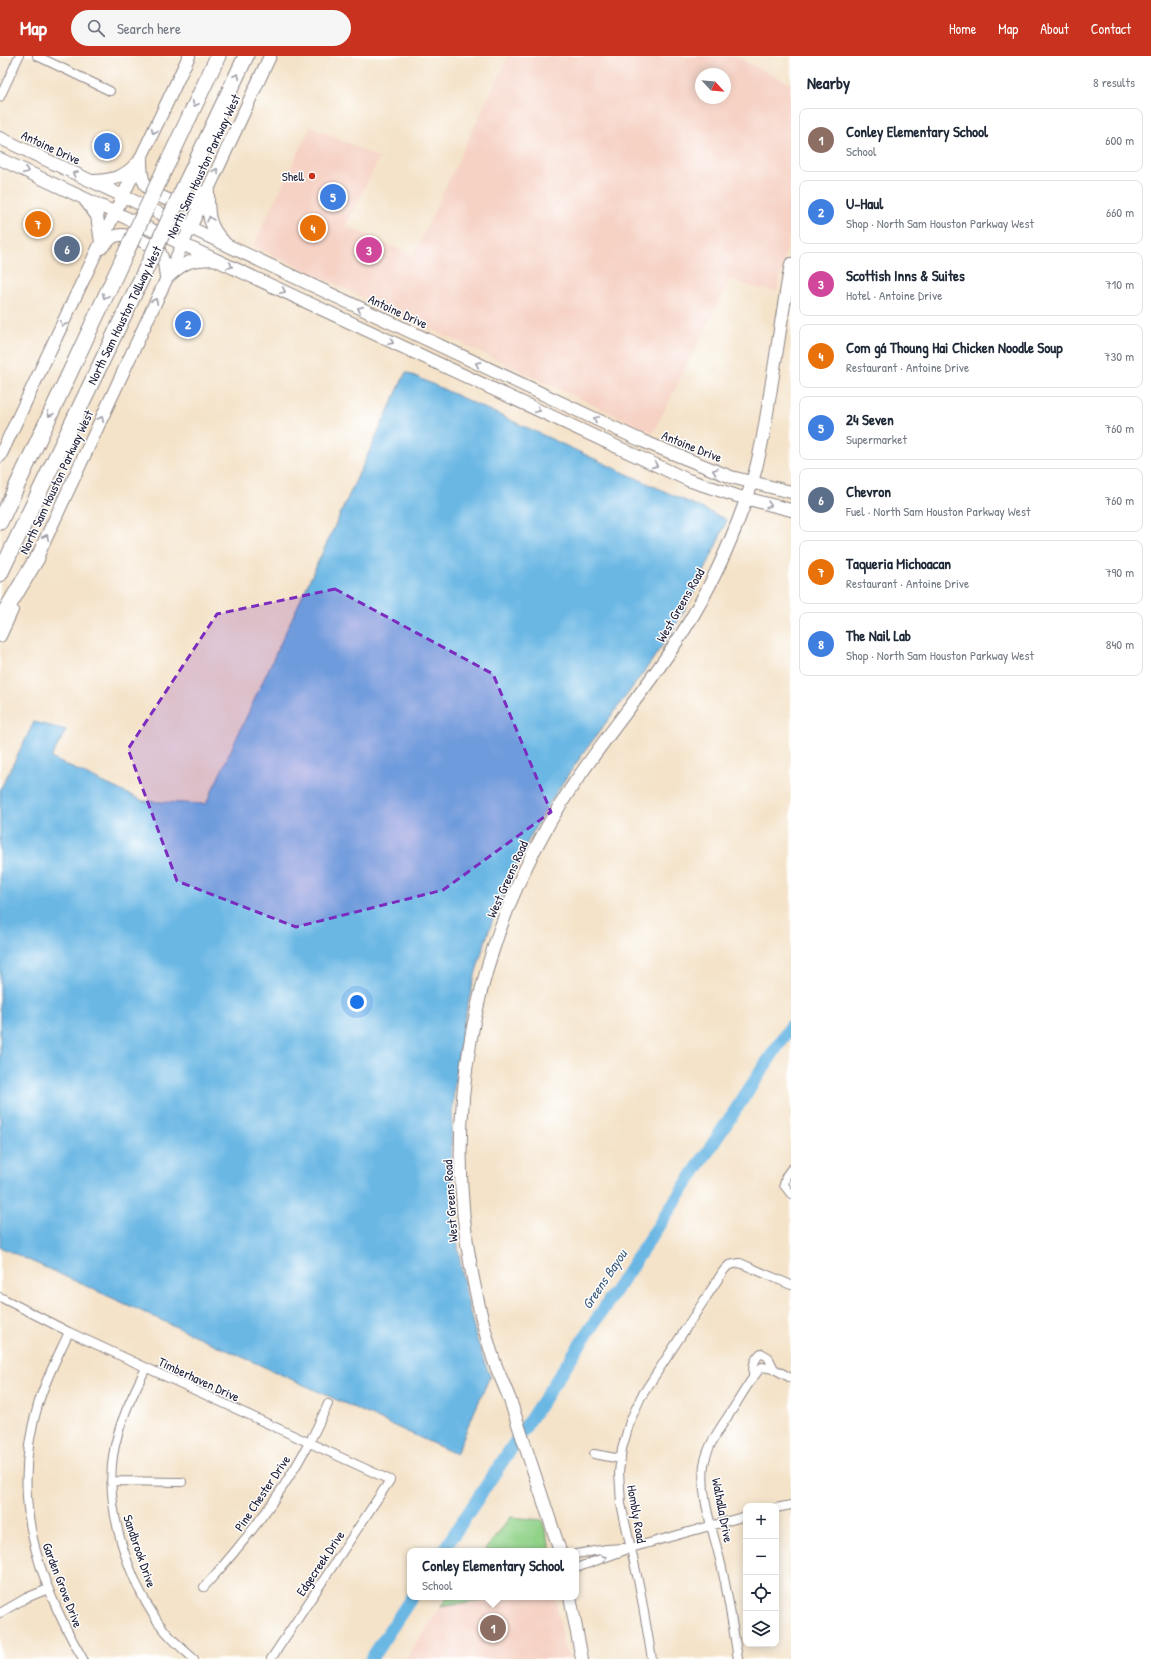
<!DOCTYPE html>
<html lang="en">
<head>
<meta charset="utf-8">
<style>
	body { margin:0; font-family:"Patrick Hand",sans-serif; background:#f6f6f7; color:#1f2937 }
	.controls { position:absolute; right:12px; bottom:12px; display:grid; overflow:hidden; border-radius:8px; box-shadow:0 2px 10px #0003 }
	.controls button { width:36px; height:36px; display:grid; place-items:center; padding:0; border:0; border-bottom:1px solid #e0e1e3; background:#fff; color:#1f2937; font:20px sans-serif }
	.compass { position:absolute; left:695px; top:12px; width:36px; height:36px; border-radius:50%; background:#fff; box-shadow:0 2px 10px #0003; rotate:116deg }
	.you { position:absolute; left:357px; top:946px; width:14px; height:14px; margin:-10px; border:3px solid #fff; border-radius:50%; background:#1a73e8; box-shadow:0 0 0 6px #1a73e833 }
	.badge { display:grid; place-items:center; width:26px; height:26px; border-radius:50%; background:#c8321e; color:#fff; font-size:13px; font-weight:700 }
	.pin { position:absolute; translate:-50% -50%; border:2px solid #fff; box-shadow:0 1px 4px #0006 }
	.popup { position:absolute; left:407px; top:1492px; width:172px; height:52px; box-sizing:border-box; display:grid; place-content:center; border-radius:8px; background:#fff; filter:drop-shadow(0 1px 3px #0005); font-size:13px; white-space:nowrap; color:#747a83 }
	.popup b { font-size:15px; color:#1f2937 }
	.popup::after { content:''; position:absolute; left:50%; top:100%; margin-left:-8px; border:8px solid transparent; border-top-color:#fff }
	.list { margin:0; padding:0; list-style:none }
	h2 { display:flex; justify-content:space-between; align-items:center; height:52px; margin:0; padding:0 16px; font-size:17px }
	h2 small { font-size:13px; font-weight:400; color:#747a83 }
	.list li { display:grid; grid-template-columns:26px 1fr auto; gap:12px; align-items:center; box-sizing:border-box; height:64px; margin:0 8px 8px; padding:0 8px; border:1px solid #e0e1e3; border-radius:8px }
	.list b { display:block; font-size:15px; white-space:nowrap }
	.list p { margin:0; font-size:13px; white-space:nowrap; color:#747a83 }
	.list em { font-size:13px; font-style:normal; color:#747a83 }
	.icon { flex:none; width:22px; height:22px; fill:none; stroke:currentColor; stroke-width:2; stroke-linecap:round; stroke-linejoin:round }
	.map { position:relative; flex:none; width:791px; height:1603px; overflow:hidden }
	header { display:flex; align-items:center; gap:24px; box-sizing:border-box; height:56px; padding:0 20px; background:#c8321e; color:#fff }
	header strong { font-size:19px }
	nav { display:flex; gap:22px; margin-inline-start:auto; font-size:14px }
	.search { width:280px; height:36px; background:#f6f6f7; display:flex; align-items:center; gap:10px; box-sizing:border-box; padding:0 14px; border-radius:22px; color:#747a83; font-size:15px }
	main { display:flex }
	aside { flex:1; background:#fff }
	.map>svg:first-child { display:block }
</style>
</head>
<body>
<header>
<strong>Map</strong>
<div class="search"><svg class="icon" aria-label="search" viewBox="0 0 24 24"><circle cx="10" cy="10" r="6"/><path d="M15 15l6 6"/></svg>Search here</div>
<nav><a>Home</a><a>Map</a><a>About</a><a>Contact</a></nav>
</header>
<main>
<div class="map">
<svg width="791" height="1603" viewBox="0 0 791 1603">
	<rect width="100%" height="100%" fill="#fff"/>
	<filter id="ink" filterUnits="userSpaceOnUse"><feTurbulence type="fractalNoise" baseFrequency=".025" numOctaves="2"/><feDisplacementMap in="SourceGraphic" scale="8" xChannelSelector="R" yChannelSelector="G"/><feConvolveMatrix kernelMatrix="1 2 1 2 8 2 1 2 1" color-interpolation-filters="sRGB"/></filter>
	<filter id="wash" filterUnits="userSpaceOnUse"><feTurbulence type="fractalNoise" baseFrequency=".012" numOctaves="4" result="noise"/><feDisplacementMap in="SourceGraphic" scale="16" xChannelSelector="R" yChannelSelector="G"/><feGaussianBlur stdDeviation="0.9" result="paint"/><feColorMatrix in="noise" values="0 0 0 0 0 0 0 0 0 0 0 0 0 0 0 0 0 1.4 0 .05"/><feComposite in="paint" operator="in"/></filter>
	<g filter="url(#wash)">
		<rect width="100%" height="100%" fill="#f4e3c9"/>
		<!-- built -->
		<path fill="#f6d2c4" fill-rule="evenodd" d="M508,0h226l57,28v146l-14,61 -23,-3 -24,-9 -77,154 -400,-187 58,-120 68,32 -33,68 67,30zM701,18h24v24h-24z
			M507,1541h48l9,53 8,9h-166l34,-52z"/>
		<!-- green -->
		<path fill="#91d289" stroke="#5a7a62" d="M511,1461l31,3 9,31h-67z
			M448,1541h59l-67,10z"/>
		<!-- water -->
		<path fill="#6ab7e4" stroke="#466c90" d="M406,316l321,148c-15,34 -29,69 -49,101 -37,61 -86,115 -124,175 -89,141 -122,312 -92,476 6,35 14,71 28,104l-34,78 -456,-207v-457l34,-68 32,8 -15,28 92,43 63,3z"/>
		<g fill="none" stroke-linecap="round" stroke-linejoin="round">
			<!-- river -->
			<path stroke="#6ab7e4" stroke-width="13" d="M443,1495l348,-525
				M371,1603l41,-62"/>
		</g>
	</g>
	<g filter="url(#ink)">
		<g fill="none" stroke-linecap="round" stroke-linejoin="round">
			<!-- street casing -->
			<g stroke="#8b8282" stroke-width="10">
				<path id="street" d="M37,0l73,35
					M0,41l19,-41
					M791,1113l-5,7 -2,9 7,9
					M0,1241l69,35 321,148 -119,179
					M69,1276c-11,24 -24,48 -31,73 -28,91 -2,174 45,254
					M146,1312c-14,28 -28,56 -33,88 -8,53 15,122 45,166 10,14 23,26 36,37
					M753,1320c0,-9 0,-16 8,-23l7,4 6,12
					M594,1398l27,5
					M111,1425l71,1
					M776,1452l15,-3
					M576,1498l31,-5 17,-1
					M576,1512l55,-20 115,-32
					M204,1531c40,-44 77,-91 105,-144 7,-13 13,-26 19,-39
					M0,1557l26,-15 22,-9
					M652,1603l-12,-70 -19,-85 -2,-32 3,-23 8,-28 11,-24 83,-127 5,-5 11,-2 51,22
					M738,1603c-5,-33 -10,-66 -18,-99 -7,-30 -20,-63 -16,-95 4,-23 20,-42 32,-61 8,-13 15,-26 26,-37l12,2 17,9"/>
			</g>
			<!-- secondary casing -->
			<g stroke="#8b8282" stroke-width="14">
				<path id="secondary" d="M0,82l640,302 91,37 60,15
					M0,103l688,321 49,16 54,14
					M141,103c0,8 0,18 4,25 5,10 33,22 44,20 5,-2 10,-8 14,-12
					M91,125c18,0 33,-3 45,-17
					M208,136c0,22 0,34 16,50
					M85,144l12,16 4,26
					M101,192c4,-4 8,-8 12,-11 14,-7 34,7 46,13l5,13 2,14
					M169,220c17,-15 21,-16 44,-17
					M0,400l189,-400
					M33,510l237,-510
					M0,580l12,-26
					M560,1495c-17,-50 -33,-101 -50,-151 -5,-13 -11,-26 -16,-39 -8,-24 -14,-49 -19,-73 -36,-166 -3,-343 87,-486 38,-61 87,-114 124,-175 23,-37 42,-78 57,-119 15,-37 21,-75 27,-114 7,-43 13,-87 21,-130
					M570,1541l12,62"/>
			</g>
			<!-- highway casing -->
			<g stroke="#8b8282" stroke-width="17">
				<path id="highway" d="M161,121l57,-121
					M184,131l62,-131
					M0,466l122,-261
					M0,518l145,-303
					M0,564l37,-62"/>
			</g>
			<!-- street -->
			<use href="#street" stroke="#fff" stroke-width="8"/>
			<!-- secondary -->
			<use href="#secondary" stroke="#fff" stroke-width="12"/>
			<!-- highway -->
			<use href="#highway" stroke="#fff" stroke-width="15"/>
			<!-- highway-bridge casing -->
			<g stroke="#8b8282" stroke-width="17" stroke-linecap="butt">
				<path id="highway-bridge" d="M122,205l39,-84
					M145,215l39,-84"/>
			</g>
			<!-- highway-bridge -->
			<use href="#highway-bridge" stroke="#fff" stroke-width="15"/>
		</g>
		<!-- one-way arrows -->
		<defs><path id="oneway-chevron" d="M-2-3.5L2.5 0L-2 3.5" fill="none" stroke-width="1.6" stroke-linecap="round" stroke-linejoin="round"/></defs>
		<g stroke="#9c9ca7">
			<use href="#oneway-chevron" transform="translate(237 20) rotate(-65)"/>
			<use href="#oneway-chevron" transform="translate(195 48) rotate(115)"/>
			<use href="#oneway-chevron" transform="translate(154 75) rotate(115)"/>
			<use href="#oneway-chevron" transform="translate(26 115) rotate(25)"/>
			<use href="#oneway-chevron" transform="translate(216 115) rotate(-65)"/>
			<use href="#oneway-chevron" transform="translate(75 118) rotate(-155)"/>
			<use href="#oneway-chevron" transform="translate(210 163) rotate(-104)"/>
			<use href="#oneway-chevron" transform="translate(230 210) rotate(25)"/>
			<use href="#oneway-chevron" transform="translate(283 235) rotate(25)"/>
			<use href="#oneway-chevron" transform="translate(105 240) rotate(115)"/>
			<use href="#oneway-chevron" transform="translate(155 245) rotate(-65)"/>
			<use href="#oneway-chevron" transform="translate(360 253) rotate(-155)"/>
			<use href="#oneway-chevron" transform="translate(63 268) rotate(115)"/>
			<use href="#oneway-chevron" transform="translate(391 286) rotate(26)"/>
			<use href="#oneway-chevron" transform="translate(478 308) rotate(-155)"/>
			<use href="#oneway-chevron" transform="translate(538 354) rotate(25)"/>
			<use href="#oneway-chevron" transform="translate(50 358) rotate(115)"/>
			<use href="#oneway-chevron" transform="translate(101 363) rotate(-65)"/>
			<use href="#oneway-chevron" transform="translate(596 363) rotate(-155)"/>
			<use href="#oneway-chevron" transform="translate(655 409) rotate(24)"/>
			<use href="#oneway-chevron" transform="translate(715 415) rotate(-160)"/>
			<use href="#oneway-chevron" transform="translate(769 449) rotate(15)"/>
			<use href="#oneway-chevron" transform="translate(46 481) rotate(-65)"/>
			<use href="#oneway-chevron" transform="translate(604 1502) rotate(-22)"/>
		</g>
	</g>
	<!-- marked area -->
	<path fill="#7b2cbf" fill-opacity="0.2" stroke="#7b2cbf" stroke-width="3" stroke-dasharray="8 5" stroke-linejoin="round" d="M335,533l158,85 58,138 -108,78 -147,37 -119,-46 -49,-132 89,-135z"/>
	<!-- markers -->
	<circle fill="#c8321e" stroke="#fff" stroke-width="1.5" cx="312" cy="120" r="4"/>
	<g text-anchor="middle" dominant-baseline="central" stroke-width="3" stroke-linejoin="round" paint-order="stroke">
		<!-- street labels -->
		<g font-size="13" fill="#22223b" stroke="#fff">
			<text transform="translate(51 91) rotate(25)">Antoine Drive</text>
			<text transform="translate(203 110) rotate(-65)">North Sam Houston Parkway West</text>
			<text transform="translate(398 255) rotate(25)">Antoine Drive</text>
			<text transform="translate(124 259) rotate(-64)">North Sam Houston Tollway West</text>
			<text transform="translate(692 390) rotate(22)">Antoine Drive</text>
			<text transform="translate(56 426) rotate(-65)">North Sam Houston Parkway West</text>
			<text transform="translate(680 549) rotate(-60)">West Greens Road</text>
			<text transform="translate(507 823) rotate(-66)">West Greens Road</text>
			<text transform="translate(450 1145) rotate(-94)">West Greens Road</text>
			<text transform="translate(199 1323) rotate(25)">Timberhaven Drive</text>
			<text transform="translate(262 1437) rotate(-56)">Pine Chester Drive</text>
			<text transform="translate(723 1454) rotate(79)">Walhalla Drive</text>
			<text transform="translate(637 1458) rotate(80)">Hombly Road</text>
			<text transform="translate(140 1495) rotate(71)">Sandbrook Drive</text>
			<text transform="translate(320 1507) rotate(-56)">Edgecreek Drive</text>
			<text transform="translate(63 1529) rotate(69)">Garden Grove Drive</text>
		</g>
		<!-- poi labels -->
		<g font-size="13" fill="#22223b" stroke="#fff" text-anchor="end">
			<text x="304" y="120">Shell</text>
		</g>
		<!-- water labels -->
		<g font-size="14" font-style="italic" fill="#3f5e7f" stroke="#fff">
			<text transform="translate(604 1223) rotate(-56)">Greens Bayou</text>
		</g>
	</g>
</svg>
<div class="controls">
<button>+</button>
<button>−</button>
<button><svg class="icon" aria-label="locate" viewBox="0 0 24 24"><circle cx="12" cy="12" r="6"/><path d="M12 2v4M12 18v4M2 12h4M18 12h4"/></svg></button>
<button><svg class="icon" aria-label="layers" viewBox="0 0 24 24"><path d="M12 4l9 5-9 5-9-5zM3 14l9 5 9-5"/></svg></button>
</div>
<svg class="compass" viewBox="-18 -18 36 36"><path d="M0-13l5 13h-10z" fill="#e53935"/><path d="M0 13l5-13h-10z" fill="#747a83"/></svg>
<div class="you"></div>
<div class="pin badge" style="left:493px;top:1572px;background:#8d6e63">1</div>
<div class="popup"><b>Conley Elementary School</b>School</div>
<div class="pin badge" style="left:188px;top:268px;background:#3f7fe0">2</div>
<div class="pin badge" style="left:369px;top:194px;background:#d1479c">3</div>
<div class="pin badge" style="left:313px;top:172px;background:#e8710a">4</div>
<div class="pin badge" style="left:333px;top:141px;background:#3f7fe0">5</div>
<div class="pin badge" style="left:67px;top:193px;background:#5c6f8a">6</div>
<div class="pin badge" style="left:38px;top:168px;background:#e8710a">7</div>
<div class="pin badge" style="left:107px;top:90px;background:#3f7fe0">8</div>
</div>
<aside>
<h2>Nearby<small>8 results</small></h2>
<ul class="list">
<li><span class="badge" style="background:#8d6e63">1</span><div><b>Conley Elementary School</b><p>School</p></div><em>600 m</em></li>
<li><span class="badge" style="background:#3f7fe0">2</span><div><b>U-Haul</b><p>Shop · North Sam Houston Parkway West</p></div><em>660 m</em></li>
<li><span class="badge" style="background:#d1479c">3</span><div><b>Scottish Inns &amp; Suites</b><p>Hotel · Antoine Drive</p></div><em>710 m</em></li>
<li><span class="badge" style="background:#e8710a">4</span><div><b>Com gá Thoung Hai Chicken Noodle Soup</b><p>Restaurant · Antoine Drive</p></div><em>730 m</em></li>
<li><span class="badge" style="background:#3f7fe0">5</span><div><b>24 Seven</b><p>Supermarket</p></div><em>760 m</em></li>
<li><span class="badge" style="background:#5c6f8a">6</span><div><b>Chevron</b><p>Fuel · North Sam Houston Parkway West</p></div><em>760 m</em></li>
<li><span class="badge" style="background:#e8710a">7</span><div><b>Taqueria Michoacan</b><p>Restaurant · Antoine Drive</p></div><em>790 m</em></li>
<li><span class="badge" style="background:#3f7fe0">8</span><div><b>The Nail Lab</b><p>Shop · North Sam Houston Parkway West</p></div><em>840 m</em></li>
</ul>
</aside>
</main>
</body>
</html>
